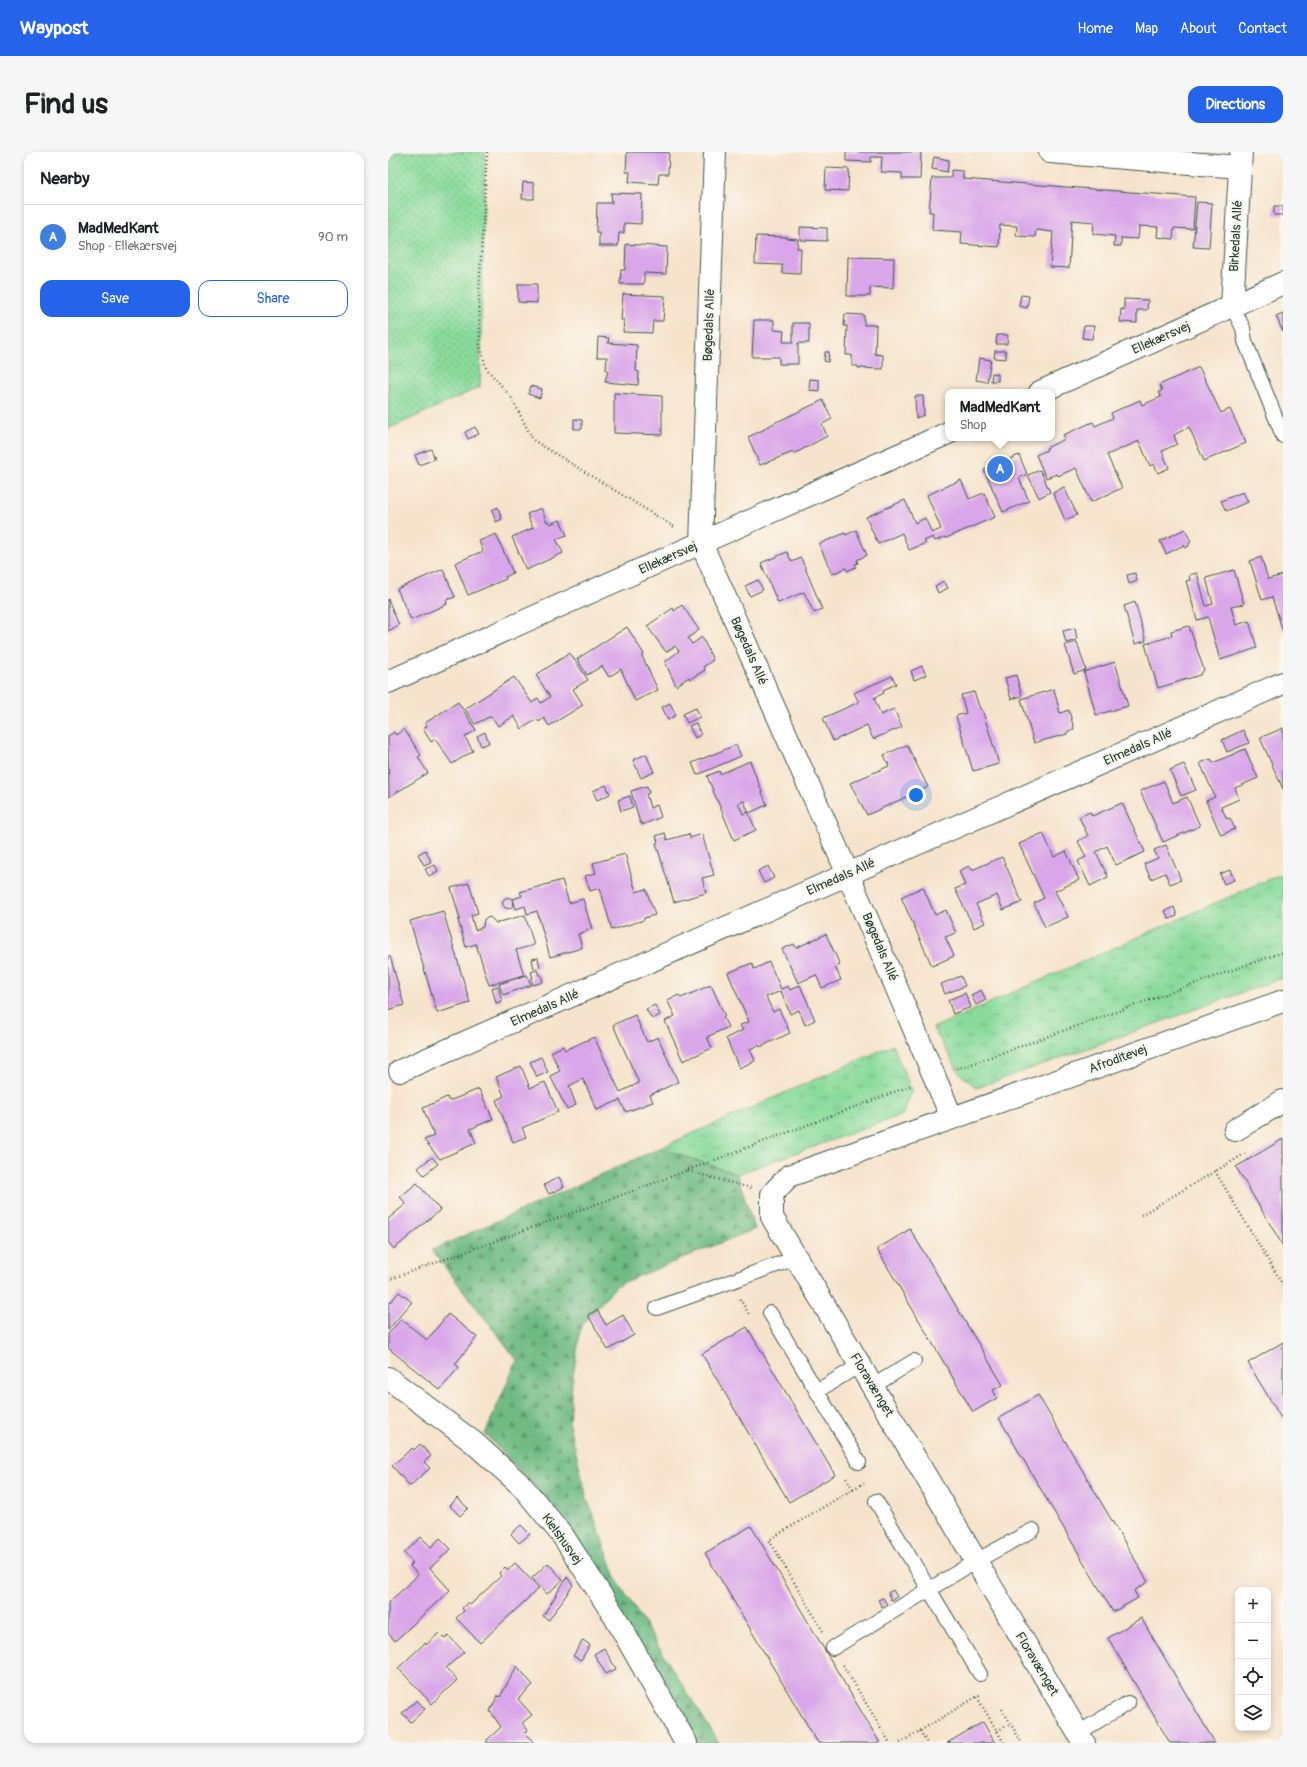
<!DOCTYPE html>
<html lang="en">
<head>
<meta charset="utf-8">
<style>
	body { margin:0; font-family:Pangolin,sans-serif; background:#f6f6f6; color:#202124 }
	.controls { position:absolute; right:12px; bottom:12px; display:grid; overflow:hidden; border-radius:8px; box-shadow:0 2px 6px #0003 }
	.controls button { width:36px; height:36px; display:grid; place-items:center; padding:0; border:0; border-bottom:1px solid #e0e0e0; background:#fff; color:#202124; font:20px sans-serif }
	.you { position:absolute; left:528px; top:643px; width:14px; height:14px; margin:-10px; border:3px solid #fff; border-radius:50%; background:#1a73e8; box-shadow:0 0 0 6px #1a73e833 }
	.badge { display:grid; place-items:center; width:26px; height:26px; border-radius:50%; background:#2563eb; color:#fff; font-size:13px; font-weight:700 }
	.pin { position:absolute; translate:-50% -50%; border:2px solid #fff; box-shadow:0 1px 4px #0006 }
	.popup { position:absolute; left:557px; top:237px; width:110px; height:52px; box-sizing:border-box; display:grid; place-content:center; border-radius:8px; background:#fff; filter:drop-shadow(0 1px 3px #0005); font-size:13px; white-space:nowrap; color:#757577 }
	.popup b { font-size:15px; color:#202124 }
	.popup::after { content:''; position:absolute; left:50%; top:100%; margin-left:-8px; border:8px solid transparent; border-top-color:#fff }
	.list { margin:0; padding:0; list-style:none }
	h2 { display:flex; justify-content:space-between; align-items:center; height:52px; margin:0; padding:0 16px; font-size:17px }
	h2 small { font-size:13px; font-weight:400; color:#757577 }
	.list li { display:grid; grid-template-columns:26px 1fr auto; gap:12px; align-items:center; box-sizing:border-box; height:64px; padding:0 16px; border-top:1px solid #e0e0e0 }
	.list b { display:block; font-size:15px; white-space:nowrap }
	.list p { margin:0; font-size:13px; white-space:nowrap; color:#757577 }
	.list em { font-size:13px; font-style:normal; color:#757577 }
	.actions { display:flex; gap:8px; padding:12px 16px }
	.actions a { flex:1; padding:9px 0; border:1px solid #2563eb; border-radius:12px; text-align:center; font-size:14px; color:#2563eb }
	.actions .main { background:#2563eb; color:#fff }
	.icon { flex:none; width:22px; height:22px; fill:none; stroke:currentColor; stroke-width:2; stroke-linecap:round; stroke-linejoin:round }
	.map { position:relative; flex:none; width:895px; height:1591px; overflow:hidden; border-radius:12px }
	header { display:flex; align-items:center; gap:24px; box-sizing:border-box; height:56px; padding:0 20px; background:#2563eb; color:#fff }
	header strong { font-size:19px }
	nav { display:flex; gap:22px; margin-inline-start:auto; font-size:14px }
	.intro { display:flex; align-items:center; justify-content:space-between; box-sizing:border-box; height:96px; padding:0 24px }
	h1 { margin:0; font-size:28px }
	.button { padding:10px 18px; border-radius:12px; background:#2563eb; color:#fff; font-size:14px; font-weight:700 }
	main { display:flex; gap:24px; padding:0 24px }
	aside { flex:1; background:#fff; border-radius:12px; box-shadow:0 2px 6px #0003 }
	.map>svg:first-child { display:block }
</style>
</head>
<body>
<header>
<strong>Waypost</strong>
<nav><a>Home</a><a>Map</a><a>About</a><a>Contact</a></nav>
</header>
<div class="intro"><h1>Find us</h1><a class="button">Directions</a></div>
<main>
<aside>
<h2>Nearby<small></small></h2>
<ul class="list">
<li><span class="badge" style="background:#3f7fe0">A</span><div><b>MadMedKant</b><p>Shop · Ellekærsvej</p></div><em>90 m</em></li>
</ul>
<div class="actions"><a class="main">Save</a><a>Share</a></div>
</aside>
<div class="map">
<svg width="895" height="1591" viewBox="0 0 895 1591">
	<defs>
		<pattern id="grass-tufts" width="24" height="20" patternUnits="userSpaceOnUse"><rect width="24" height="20" fill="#8adb9b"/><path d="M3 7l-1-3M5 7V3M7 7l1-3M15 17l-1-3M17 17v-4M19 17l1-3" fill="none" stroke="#70b37f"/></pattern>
		<pattern id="forest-firs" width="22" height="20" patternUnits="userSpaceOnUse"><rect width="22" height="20" fill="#6fbb83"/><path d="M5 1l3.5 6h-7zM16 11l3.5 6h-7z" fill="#5b996c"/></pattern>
		<pattern id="park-dots" width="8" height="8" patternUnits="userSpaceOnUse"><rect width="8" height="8" fill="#8adb9b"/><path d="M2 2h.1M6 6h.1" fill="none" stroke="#70b37f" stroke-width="1.8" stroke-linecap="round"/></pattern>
	</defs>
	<rect width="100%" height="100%" fill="#fbf7ec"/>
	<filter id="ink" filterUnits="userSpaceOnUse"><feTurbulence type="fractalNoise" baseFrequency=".025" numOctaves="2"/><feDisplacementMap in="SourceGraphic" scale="8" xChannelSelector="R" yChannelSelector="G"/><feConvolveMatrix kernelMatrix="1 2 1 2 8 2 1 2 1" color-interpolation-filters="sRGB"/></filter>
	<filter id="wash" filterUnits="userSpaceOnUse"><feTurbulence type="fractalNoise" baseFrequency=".012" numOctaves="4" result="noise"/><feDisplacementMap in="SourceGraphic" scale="16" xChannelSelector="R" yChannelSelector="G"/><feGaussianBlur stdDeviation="0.9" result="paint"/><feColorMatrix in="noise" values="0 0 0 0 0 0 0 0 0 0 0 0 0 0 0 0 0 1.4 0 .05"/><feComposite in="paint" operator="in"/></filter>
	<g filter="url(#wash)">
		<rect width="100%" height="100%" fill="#f6e3cb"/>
		<!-- grass -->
		<path fill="url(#grass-tufts)" stroke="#548c68" d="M895,721v105l-306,110 -17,-14 -27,-46z
			M505,893l19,47 -10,23 -165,59 -77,-26z"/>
		<!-- forest -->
		<path fill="url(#forest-firs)" stroke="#477c5c" d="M272,996l77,26 18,55 -138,56 -36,41 -9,57 -3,41 18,74 30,82 102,163h-30l-123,-223 -81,-86 32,-74 -85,-110z"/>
		<!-- park -->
		<path fill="url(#park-dots)" stroke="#548c68" d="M0,0h97l-5,235 -92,42z"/>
		<g id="blocks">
			<!-- building -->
			<path fill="#d9a6e9" d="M239,0h42l-1,22h-9l-1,10 -29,-2 1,-10h-4z
				M458,0h75l-1,27h-18v-6l-21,-1 1,-15h-11v5l-25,-1z
				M546,5l15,3 -2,12 -15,-3z
				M438,16l23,1 -1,22 -23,-1z
				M563,18l12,1v8l232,18 -2,32 -19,-1 -1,11 -16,-2 1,-10 -19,-1 -1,13 -17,-1v8h-7l1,-10 -22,-2 1,-12 -22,-2 -3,48 -19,-1 3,-35 -17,-2 -1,7 -19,-1 1,-10 -17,-1 -1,22 -38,-3 1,-12 -30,-2 1,-18h-4l3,-34h19z
				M135,30l11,1v16h-12z
				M223,41l31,1 -1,30 -17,-1v10h-5l-1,13h-19v-14h-3l1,-29h15z
				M809,50l15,1 -3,45 -16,-1z
				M886,54h9v9h-9z
				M412,75l27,1v13l-27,-1z
				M368,84l31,1 -1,1 12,1 -1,9h4l-1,26 -18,-1v-8l-27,-1z
				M238,92l41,3 -1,27 -22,-1v11h-24l1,-14h4z
				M460,105l46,1 -1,30 -23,-1v9h-23z
				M130,132h19v19l-19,-1z
				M235,142l42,2 -2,25h-10l-1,12 -29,-1 1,-12h-3z
				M633,143l8,1 -2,12 -8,-2z
				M736,147l24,1 -1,10h-10v13l-17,-1 1,-13 3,1z
				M895,161v19l-7,-16z
				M457,162l19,1v10h12l-1,29 8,1v14l-25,-1v-2h-6v-11h-6l1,-29h-3z
				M366,168h20v10l10,1 -1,11h10v-19h16v20h-11v21h-19v-7h-27z
				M696,174h10l-2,13 -10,-1z
				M609,183h11l-1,9h-11z
				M210,185l11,1 -1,5 29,2 -1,26 3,1 -1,13 -33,-3 3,-12h-2l1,-13h-10z
				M607,199h11v8l-12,-1z
				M437,200h4l-1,10 -4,-1z
				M591,206l12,2 -4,22 -11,-2z
				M811,215l22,46 9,-4 16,34 -42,18 -15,-34 -15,8 3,9 -15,7 7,17 -11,5 -4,-9 -4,2 -11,-25 -32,14 15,33 -31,14 -15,-34 -18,8 -1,-2 -11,4 -10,-23 11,-5 -1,-2 19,-9 -2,-4 30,-13 2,4 18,-8 -2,-5 29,-13 2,5 19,-8 -3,-5 4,-1 -3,-6z
				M604,221l6,1v7h-7z
				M422,227l9,1v11l-10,-1z
				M143,234l11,3 -2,9 -12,-4z
				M226,241l48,3v39l-48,-2z
				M527,244h8l1,19 -8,3z
				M435,248l9,19 -10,5 5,12 -33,18 -1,-2 -33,13 -12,-28 17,-8 -1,-1z
				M186,267l8,1v9h-8z
				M87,275l4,7 -11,5 -3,-7z
				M43,297l4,10 -16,6 -4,-10z
				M631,303l8,19 -8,4 10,23 -26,11 -19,-42z
				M652,318l10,22 -11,6 -11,-23z
				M573,328l8,19 15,-6 11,24 -49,21 -1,-1 -10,4 -2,-4 -9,4 2,2 -17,7 -7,-17 -24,11 -12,-27 39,-17 10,23 10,-5 7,15 9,-4 -14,-34z
				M676,335l13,28 -12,5 -12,-27z
				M855,340l5,10 -22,9 -5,-10z
				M110,355l4,12 -6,3 -4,-12z
				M153,356l6,14h2l1,2 10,-4 7,15 -11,4 7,14 -37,17 -14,-33 21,-9 -6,-14z
				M797,377l6,13 -2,1v3l-4,2 -1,-3 -18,9 -6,-13z
				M468,378l11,25 -10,5 1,3 -3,1 1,3 -9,4 -1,-3 -14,6 -13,-30 26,-11 1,2z
				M108,382l17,39 -8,4 1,2 -38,16 -13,-32 28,-12 -4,-10z
				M399,400l5,10 9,-4 21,51 -8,4 -10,-21 -26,11 -17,-40z
				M873,405l7,22 15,-4v57l-11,-35 -10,3 -12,-39z
				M55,417l12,28 -9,3 1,4 -36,16 -14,-31z
				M846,418l10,34 -13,3 5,18 13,-4 8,27 -37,12 -12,-43 -11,3 -11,-39 4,-1 -1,-5 8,-2 9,33 7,-2 -7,-26z
				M747,421l2,8 -8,3 -2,-9z
				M370,428l5,10 -13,6 -5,-10z
				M556,429l4,7 -10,5 -3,-7z
				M0,447l11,26 -11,6z
				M747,450l11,39 -11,3 -11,-38z
				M294,453l17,25 -11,8 4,6 10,-7 11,23 -10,7 2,3 -15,9 -1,-2 -13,9 -11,-24 14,-11 -4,-5 -9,6 -19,-26 26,-18 1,3z
				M801,474l15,44 -4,5 -42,13 -13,-44 27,-8 -1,-5z
				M239,475l17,27 -2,2 16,34 -23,11 -14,-32 -12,8 -7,-11 -15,9 -10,-16z
				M687,476l2,12 -11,3 -3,-12z
				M689,490l9,28 -12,4 -9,-29z
				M182,501l18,27 -15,9 10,16 -34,21 -5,-8 -5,4 -2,-3 -15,10 -8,-13 -16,10 -7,-10 -16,8 -10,-15 49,-32 18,26 6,-5 3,5 9,-6 -14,-22z
				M727,510l13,44 -32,9 -12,-43z
				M534,514l4,9 -12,5 -3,-9z
				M628,523l6,21 -11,3 -6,-21z
				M504,524l4,8 -13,6 1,3 -10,5 7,17 13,-6 8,18 -29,12 -6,-14 -34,16 -10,-23 36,-16 -5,-9z
				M666,537l6,24 9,-3 5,19 -7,3v2l-33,9 -13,-44z
				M586,540l6,17h2l17,55 -26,7 -17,-55 10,-3 -5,-18z
				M70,550l18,28 -11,7 8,14 -21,13 -17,-25 -4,3 -8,-13 4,-3 -2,-3z
				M282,551l6,12 -8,5 -6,-13z
				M308,556l4,9 -13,6 -4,-9z
				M308,571l5,12 -6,3 -6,-12z
				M895,576v61l-23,-51z
				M16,577l17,26 -3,2 10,16 -39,24 -1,-61 6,-4 2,3z
				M855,578l6,13 -22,9 -5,-12z
				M97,580l4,11 -8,3 -4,-10z
				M348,593l5,11 -44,19 -5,-12z
				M519,593l21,42 -61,28 -17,-32 39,-17 -5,-11z
				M857,597l13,29 -23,10 4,11 -18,8 6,12 3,-1 5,11 -14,6 -15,-34 9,-4 -15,-34 11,-4 2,4z
				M258,602l8,18 -13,6 -8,-18z
				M362,609l17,44 -18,8 -5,-12 -6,2 5,11 5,-2 8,18 -22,10 -27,-64 12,-5 1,3z
				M796,612l12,26 -15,6 -11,-26z
				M776,629l9,22 14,-6 13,29 -37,16 -23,-51z
				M218,633l4,9 -13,6 -4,-9z
				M259,634l2,7 -3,1 4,14 7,-3 4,12 -19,8v-2h-2l-9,-32z
				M242,644l3,11 -12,4 -3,-11z
				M734,651l23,49 -29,13 -9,-19 -11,6 12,25 -18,9 -12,-25 8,-4 -8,-16 10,-5 -9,-19 11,-5 2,4z
				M277,681l2,7 22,-6 1,4 12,-4 12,41 -12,3 4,15 -32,9 -18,-59 2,-1 -2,-6z
				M655,681l11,24 12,-6 13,29 -24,11 13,26 -23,10 -11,-24 10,-5 -25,-54z
				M778,693l15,35 -11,4 -5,-11 -14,6 -7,-15 14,-6 -4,-8z
				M38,698l5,12 -7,3 -6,-11z
				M237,702l11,38 10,-3 9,26 -11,3v2l-32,10 -12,-42 -10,3 -5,-15 11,-3 -3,-10z
				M614,705l20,45 -19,8 -6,-15 -21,9 9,19 -11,5 -19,-39 10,-4 -6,-14 10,-5 3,4z
				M47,713l3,6 -9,5 -4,-7z
				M380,714l6,12 -10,5 -6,-12z
				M842,718l4,10 -10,4 -4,-10z
				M174,728l7,23 14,-4 9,30 -14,5 4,14 -32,9 -13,-46 -10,3 -2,-8 -9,3 -3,-10 9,-3 -2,-4z
				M81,731l9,30 -7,2 4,15 8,-3 1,-8 6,-2 6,6 29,-8 9,30 -18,5 8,25 -35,10 -13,-41 -10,3 -8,-27 2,-1 -9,-31z
				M535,735l12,28 11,-5 10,23 -11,4 9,19 -22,10 -31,-69z
				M114.5 751a5.5 5.5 0 1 1 11 0a5.5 5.5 0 1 1-11 0Z
				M786,755l3,9 -8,3 -4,-8z
				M55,759l27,92 -33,10 -27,-92z
				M438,782l14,31 -5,2 6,13 -19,8 -6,-13 -18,8 -16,-34 12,-5 2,4z
				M0,804h2l14,49 -16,5z
				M150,806l2,9 -6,2 -2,-10z
				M381,810l12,27 7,-3 2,4 10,-5 15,35 -10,5 -6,-15 -9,4 -9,-23 -15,6 7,15 6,-3 11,24 -30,14 -1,-2 -9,4 5,12 -16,7 -13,-30 17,-8 -3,-5 9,-3 -21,-49 24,-10 2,6z
				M149,818l2,5h2l2,7 -10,3 -2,-6 2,-1 -2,-6z
				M139,823l4,10 -28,10 -4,-11z
				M573,824l4,10 -20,8 -4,-10z
				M323,833l14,31 -2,1 5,10 -21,10 5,11 -29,13 -18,-40 10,-5 -8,-16 12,-5 2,3z
				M110,834l4,15 -6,2 -4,-15z
				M593,838l5,10 -10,5 -5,-10z
				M577,841l6,14 -18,7 -5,-14z
				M267,853l5,10 -8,4 -6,-10z
				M247,863l12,27 11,-5 20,45 -28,13 3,7 -27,10 -6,-12 -23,10 -14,-31 -14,7 7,19 -9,4 -17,-33 10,-5 -9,-19 12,-6 2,4 29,-13 26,55 19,-9 -26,-58z
				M153,905l7,15 -11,5 -7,-15z
				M133,914l9,22 15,-6 13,30 -36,16 4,9 -13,5 -17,-42 8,-4 -8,-19z
				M91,937l14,30 -23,10 6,14 -36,16 -16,-19 10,-4 -11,-28 24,-11 2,4z
				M895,987v107l-47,-79z
				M44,1005l6,7 -14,11 -6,-7z
				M171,1025l5,10 -15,7 -5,-9z
				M29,1031l23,27 -46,39 -6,-7v-23l18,-15 -6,-7z
				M522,1077l93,156 -10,5 4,8 -24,14 -96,-163z
				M11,1140l13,10 -24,28v-25z
				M209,1158l9,15 17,-10 11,20 -26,15 -20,-35z
				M60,1162l29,23 -22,27 4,3 -19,23 -52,-42v-14l13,-15 26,21z
				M359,1175l88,148 -46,27 -87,-148z
				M895,1190v79l-35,-58z
				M650,1243l110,187 -14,9 4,7 -25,14 -114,-194z
				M32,1292l11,12 -7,6 6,6 -20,18 -18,-20 20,-18 2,2z
				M69,1346l11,10 -8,8 -10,-10z
				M133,1373l9,9 -11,9 -8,-9z
				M363,1374l129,217h-62l-113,-190z
				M33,1385l10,10 9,-9 11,11 -21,19 20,22 -55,51 -7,-8v-30l30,-28 -8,-9 3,-3 -9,-10z
				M127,1411l24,25 -59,55 -24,-25 8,-7 -2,-3 6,-6 2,3 31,-29 -2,-3 6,-6 3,3z
				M160,1411l15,17 -16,14 -15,-16z
				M179,1425l6,8 -24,35 -6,-4z
				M505,1438l4,7 -6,3 -3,-7z
				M495,1446l4,6 -5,3 -4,-7z
				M753,1466l74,125h-45l-62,-105z
				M51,1481l6,6 4,-3 15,16 -18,16 11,12 -25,24 -34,-36 27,-25 1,2z
				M195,1488l7,5 -9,15 -8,-4z
				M216,1496l12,21 -10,5 -12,-20z
				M129,1514l16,19 -15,14 14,16 -10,8 6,7 -3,3 9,10h-47v-3l14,-13 -11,-16 8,-16 2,2z
				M29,1548l8,9 -14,13 -9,-9z
				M595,1570l12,21h-48z"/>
		</g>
	</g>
	<g filter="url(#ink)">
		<use href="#blocks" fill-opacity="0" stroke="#3f564b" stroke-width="1"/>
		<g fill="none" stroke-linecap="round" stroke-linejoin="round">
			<!-- service casing -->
			<g stroke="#3f564b" stroke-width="16">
				<path id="service" d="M844,154l11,22 2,13 38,95
					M269,1156l139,-50
					M382,1161l89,149
					M485,1234l41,-25
					M429,1239l43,-26
					M488,1349l104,173
					M445,1496l143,-87 57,-31
					M690,1581l50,-30"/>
			</g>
			<!-- minor casing -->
			<g stroke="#3f564b" stroke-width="24">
				<path id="minor" d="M327,0l-14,391 147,331 104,244
					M662,0l190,15
					M844,154l9,-154
					M12,919l883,-388
					M847,978l48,-29
					M0,1226l85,64 49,44 41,50 52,81 71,126
					M696,1591l-312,-526v-23l17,-18 494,-175"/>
			</g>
			<!-- tertiary casing -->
			<g stroke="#3f564b" stroke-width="24">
				<path id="tertiary" d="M652,240l243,-109
					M0,530l560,-249"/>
			</g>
			<!-- path -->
			<path stroke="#3f564b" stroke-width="2.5" stroke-dasharray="1 3" stroke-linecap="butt" d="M99,0l-8,141 1,52 6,23 25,29 22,43 143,88
				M569,917l326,-117
				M300,1019l63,17
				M827,1019l68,114
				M753,1063l105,-62
				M0,1128l250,-91 275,-104
				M352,1147l10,17
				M465,1337l11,-6
				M435,1479l-54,-91 84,-51 -7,-11
				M455,1513l47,78
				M589,1545l27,46
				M614,1557l20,34
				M532,1579l7,12
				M609,1579l13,-7
				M512,1591l81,-49"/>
			<!-- service -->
			<use href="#service" stroke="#fff" stroke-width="14"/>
			<!-- minor -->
			<use href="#minor" stroke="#fff" stroke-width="22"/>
			<!-- tertiary -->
			<use href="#tertiary" stroke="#fff" stroke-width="22"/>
		</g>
	</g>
	<g text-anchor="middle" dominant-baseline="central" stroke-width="4" stroke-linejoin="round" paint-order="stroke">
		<!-- street labels -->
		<g font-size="13" fill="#1f3d34" stroke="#fbf7ec">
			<text transform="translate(848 84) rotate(-87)">Birkedals Allé</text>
			<text transform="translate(321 173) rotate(-88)">Bøgedals Allé</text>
			<text transform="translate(773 186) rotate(-24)">Ellekærsvej</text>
			<text transform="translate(280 406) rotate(-24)">Ellekærsvej</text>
			<text transform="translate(361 499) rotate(66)">Bøgedals Allé</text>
			<text transform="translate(750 595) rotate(-24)">Elmedals Allé</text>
			<text transform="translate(453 725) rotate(-24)">Elmedals Allé</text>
			<text transform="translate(492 795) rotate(67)">Bøgedals Allé</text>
			<text transform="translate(157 856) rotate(-24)">Elmedals Allé</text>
			<text transform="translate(730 907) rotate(-20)">Afroditevej</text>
			<text transform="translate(484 1233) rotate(59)">Floravænget</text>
			<text transform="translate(174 1387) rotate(54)">Kielshusvej</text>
			<text transform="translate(649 1512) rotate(59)">Floravænget</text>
		</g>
	</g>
</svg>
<div class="controls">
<button>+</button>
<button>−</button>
<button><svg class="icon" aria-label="locate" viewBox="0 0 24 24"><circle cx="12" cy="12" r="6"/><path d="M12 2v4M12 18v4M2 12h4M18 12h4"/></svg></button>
<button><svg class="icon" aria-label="layers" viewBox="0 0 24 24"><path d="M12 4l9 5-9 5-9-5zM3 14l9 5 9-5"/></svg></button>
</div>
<div class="you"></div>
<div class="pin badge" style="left:612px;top:317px;background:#3f7fe0">A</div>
<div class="popup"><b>MadMedKant</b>Shop</div>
</div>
</main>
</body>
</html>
